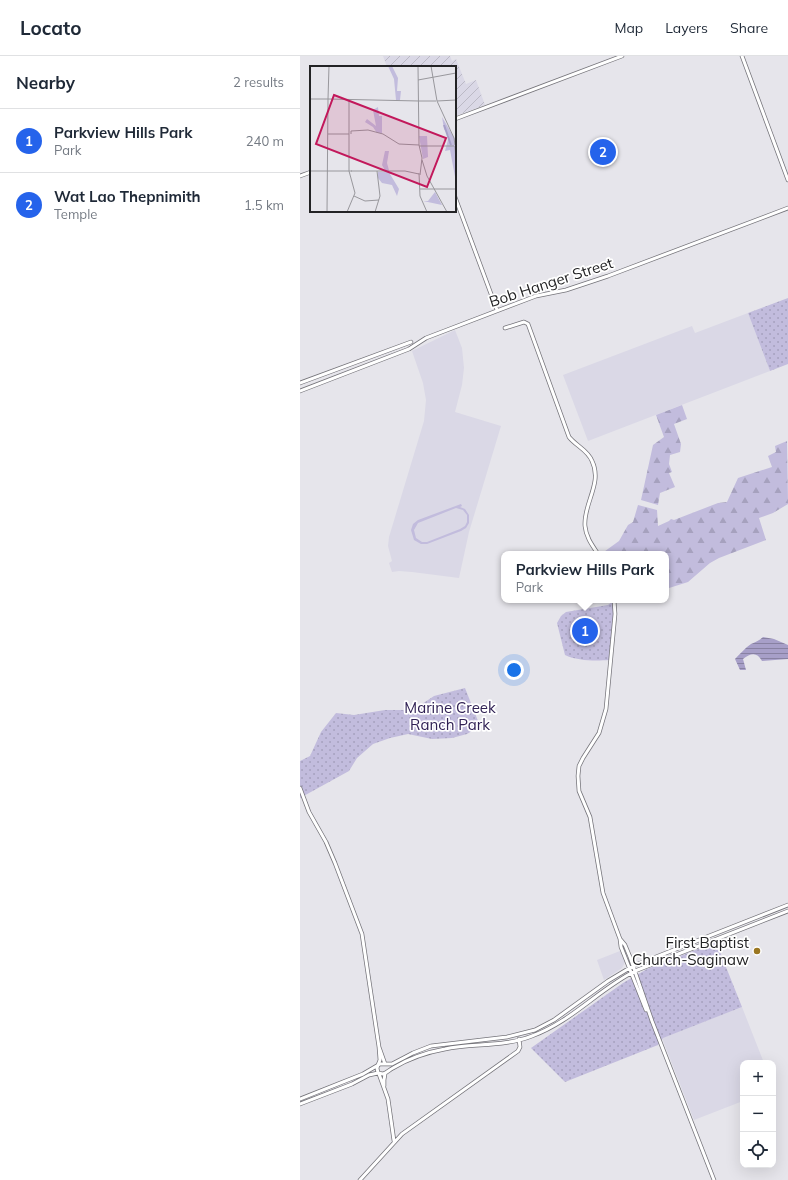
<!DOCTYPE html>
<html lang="en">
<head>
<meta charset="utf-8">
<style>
	body { margin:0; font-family:Mulish,sans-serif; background:#f2f2f3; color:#1f2937 }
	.controls { position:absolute; right:12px; bottom:12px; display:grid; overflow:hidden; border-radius:8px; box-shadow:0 4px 16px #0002 }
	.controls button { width:36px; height:36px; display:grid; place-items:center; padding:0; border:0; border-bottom:1px solid #e0e1e3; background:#fff; color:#1f2937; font:20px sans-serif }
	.you { position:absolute; left:214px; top:614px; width:14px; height:14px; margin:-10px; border:3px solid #fff; border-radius:50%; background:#1a73e8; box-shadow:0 0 0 6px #1a73e833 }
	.badge { display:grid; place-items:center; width:26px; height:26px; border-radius:50%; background:#2563eb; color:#fff; font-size:13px; font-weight:700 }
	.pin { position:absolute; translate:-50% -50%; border:2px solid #fff; box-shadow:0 1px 4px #0006 }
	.popup { position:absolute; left:201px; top:495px; width:168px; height:52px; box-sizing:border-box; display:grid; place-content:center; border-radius:8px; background:#fff; filter:drop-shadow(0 1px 3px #0005); font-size:13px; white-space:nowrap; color:#747a83 }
	.popup b { font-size:15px; color:#1f2937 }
	.popup::after { content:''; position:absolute; left:50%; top:100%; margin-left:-8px; border:8px solid transparent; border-top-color:#fff }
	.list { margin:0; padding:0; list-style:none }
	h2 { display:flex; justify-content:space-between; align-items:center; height:52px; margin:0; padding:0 16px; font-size:17px }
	h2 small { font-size:13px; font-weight:400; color:#747a83 }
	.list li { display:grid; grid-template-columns:26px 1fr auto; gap:12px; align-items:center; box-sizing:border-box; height:64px; padding:0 16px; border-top:1px solid #e0e1e3 }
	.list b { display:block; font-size:15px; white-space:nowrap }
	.list p { margin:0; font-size:13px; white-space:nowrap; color:#747a83 }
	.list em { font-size:13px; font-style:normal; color:#747a83 }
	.icon { flex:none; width:22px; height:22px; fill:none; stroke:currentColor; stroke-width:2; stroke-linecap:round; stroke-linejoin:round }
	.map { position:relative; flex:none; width:488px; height:1124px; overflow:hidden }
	header { display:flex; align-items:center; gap:24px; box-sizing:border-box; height:56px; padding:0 20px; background:#fff; border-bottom:1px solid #e0e1e3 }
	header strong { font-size:19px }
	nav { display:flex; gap:22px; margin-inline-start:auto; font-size:14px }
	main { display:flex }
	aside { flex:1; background:#fff }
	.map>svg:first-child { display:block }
</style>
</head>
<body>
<header>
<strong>Locato</strong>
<nav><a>Map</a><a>Layers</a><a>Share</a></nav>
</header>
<main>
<aside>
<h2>Nearby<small>2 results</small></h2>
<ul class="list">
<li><span class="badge">1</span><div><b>Parkview Hills Park</b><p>Park</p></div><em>240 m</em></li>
<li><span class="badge">2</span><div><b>Wat Lao Thepnimith</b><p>Temple</p></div><em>1.5 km</em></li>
</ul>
</aside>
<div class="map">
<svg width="488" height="1124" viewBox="0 0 488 1124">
	<defs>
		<pattern id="industrial-furrows" width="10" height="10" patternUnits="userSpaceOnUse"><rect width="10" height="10" fill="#dad8e6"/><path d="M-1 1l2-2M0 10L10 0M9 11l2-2" fill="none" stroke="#bbb9c5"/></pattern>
		<pattern id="green-dots" width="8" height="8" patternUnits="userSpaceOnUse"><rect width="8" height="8" fill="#c2bcdd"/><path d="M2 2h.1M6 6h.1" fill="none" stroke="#a6a1be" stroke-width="1.8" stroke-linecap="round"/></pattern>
		<pattern id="forest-firs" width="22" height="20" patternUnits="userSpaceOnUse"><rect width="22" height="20" fill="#c2bcdd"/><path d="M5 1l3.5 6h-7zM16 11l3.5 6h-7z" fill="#a6a1be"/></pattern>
		<pattern id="water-rules" width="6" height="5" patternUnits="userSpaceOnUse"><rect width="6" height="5" fill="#a79fc8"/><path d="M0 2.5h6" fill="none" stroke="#8881a2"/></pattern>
	</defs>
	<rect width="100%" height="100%" fill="#e6e5eb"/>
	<!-- built -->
	<path fill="#dad8e6" d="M448,257l22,58 -182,70 -25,-66 129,-49 3,7z
		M155,274l7,18 2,20 -2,17 -7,27 46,14 -32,106 -10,46 -47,-6 -13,-1 -7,1 -3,-9 3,-2 -4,-15 1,-9 35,-116 2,-21 -3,-17 -11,-32z
		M320,895l5,11 -3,6 -18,12 -7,-20z
		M442,951l22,56h-21v38l-49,19 -32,-82z"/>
	<!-- industrial -->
	<path fill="url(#industrial-furrows)" d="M83,0h67l2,5 4,-2 10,25 10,-4 9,25 -30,11v-49h-68z"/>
	<!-- green -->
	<path fill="url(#green-dots)" d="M488,242v66l-18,7 -22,-58z
		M312,546l1,1v13l-4,44c-13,1 -32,1 -44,-5l-8,-32 4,-7 5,-4 42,-7z
		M165,632l15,38 -13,8 -15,4 -20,1 -24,-5 -18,4 -17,6 -16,14 -8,13 -49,27v-37l10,-5 11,-24 15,-19 18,2 31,-5h28l21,-14z
		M416,886l26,65 -79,31 -5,7 -93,37 -34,-34 92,-65 24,-14z"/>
	<!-- forest -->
	<path fill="url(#forest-firs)" d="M382,349l5,14 -13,5 7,20 -1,8 -10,3 -1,9 3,8 -3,1 6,14 -15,6 -2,12 -17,-5 12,-55 11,-8 -8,-22z
		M487,385l1,63 -15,9 -14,5 7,22 -47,18 -9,5 -22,19 -22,7v-35h-65l18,-13 9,-16 5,-3 5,-17 19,5 1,16 11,-5 2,-2 3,1 44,-17 9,-1 11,-24 34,-11 -4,-11 8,-4 -1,-6z"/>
	<!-- pitch -->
	<path fill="#c2bcdd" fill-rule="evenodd" d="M161,448l1,2 -2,1 5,2 4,6v8l-3,5 -5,3 -34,13h-6l-7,-4 -3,-10 2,-6 5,-4zM156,452l7,2 4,5v7l-2,4 -5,3 -33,13h-5l-6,-4 -2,-8 4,-7z"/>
	<!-- water -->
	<path fill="url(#water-rules)" d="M463,581l11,2 14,6v14l-26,2c-5,-9 -11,-8 -19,-2l3,11h-6l-5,-11c5,-5 10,-11 16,-15 4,-2 8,-3 12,-7z"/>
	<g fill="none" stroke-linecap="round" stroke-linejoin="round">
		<!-- secondary casing -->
		<g stroke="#75747a" stroke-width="4.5">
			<path id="secondary" d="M442,0l46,124
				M155,63l167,-63
				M0,120l11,-4
				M155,141l42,113
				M205,272l19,-6 4,2 41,113c7,9 19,13 23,24 11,22 -9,43 -7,65 1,11 7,19 13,28
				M0,327l111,-41
				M0,335l109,-42 17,-11 110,-42 30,-6 42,-14 180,-68
				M314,544l1,14 -9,95 -7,24 -16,25 -4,8 -1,10 1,15 11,26 13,76 17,46 5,6 5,12 22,64 62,159
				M0,732l9,24 17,30 9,21 27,71 17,113 1,13 -2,5
				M320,883l1,8 25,63
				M79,991l6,17
				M78,1009l-1,3 1,5 5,1c4,-1 6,-4 10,-6 15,-9 35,-16 52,-19 28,-6 59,-2 87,-13 39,-14 67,-47 103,-65l153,-60
				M79,1018l9,25 6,42
				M84,1030v-6l1,-6
				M0,1043l63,-25 17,-10h12l21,-11 18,-7 76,-9 28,-7 19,-10 54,-39 25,-15 155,-61
				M0,1048l52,-20 17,-9 9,-2
				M60,1124l42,-46 116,-83 2,-4 -1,-8"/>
		</g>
		<!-- secondary -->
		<use href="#secondary" stroke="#fff" stroke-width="3"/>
	</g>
	<!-- markers -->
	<circle fill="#9a7621" stroke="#fff" stroke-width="1.5" cx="457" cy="895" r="4"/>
	<g text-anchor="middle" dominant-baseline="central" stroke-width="3.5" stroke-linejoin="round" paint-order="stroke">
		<!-- street labels -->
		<g font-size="15" fill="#232325" stroke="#fff">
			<text transform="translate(251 226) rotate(-18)">Bob Hanger Street</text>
		</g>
		<!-- park labels -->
		<g font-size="15" fill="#302154" stroke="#fff">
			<text x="150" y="651">Marine Creek<tspan x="150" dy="17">Ranch Park</tspan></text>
		</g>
		<!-- poi labels -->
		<g font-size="15" fill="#232325" stroke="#fff" text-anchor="end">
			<text x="449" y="886">First Baptist<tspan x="449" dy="17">Church-Saginaw</tspan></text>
		</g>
	</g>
	<!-- overview -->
	<g transform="translate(10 10)">
		<rect width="146" height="146" fill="#e6e5eb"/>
		<path d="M132,51l13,22 1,43 -6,-32 -5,1 4,-15 -5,-7zM109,70h8l1,21 -5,2zM75,85h4l-2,12 3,11 9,15 -2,7 -5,-11 -10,-2 -4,-5v-6h8l-4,-7zM125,126l7,13 -19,-4h5z" fill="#c2bcdd"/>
		<path d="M78,0h4l6,12 -1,13h4l-1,9h-4l-2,-21zM68,41l1,9h3v17h-5l-4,-6 -8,-5 2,-3 9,7 -3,-16z" fill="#c2bcdd"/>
		<path fill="none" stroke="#a79fc8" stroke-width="2" d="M134,59l7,20"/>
		<path fill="none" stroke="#98979c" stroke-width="1" d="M108,0l1,79 3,13 -2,17M121,0l6,35M108,14l38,-7M0,33h18l1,-33M18,33l91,2M109,35h17M127,35l17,37 1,7M127,35l19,-1M18,68h21M41,68v-3l17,-1 15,4 16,10 20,1M109,80h35M145,80l1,17M112,94l5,16 20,36M0,105h18M17,105h25M39,105v-71M41,105h54l14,3M109,107l1,23 7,16M110,123h36M44,130l11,5 14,-1M17,146l1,-113M37,146l8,-19 -6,-22M65,146l5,-16 -3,-25"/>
		<path fill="#c2185b" fill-opacity="0.15" stroke="#c2185b" stroke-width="2" d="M24,29l112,43 -19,49 -111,-43z"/>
		<rect width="146" height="146" fill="none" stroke="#232325" stroke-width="2"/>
	</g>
</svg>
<div class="controls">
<button>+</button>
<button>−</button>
<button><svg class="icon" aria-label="locate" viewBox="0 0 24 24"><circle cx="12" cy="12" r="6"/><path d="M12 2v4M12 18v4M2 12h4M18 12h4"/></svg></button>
</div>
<div class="you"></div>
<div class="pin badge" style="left:285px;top:575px">1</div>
<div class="popup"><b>Parkview Hills Park</b>Park</div>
<div class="pin badge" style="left:303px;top:96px">2</div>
</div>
</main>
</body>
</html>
